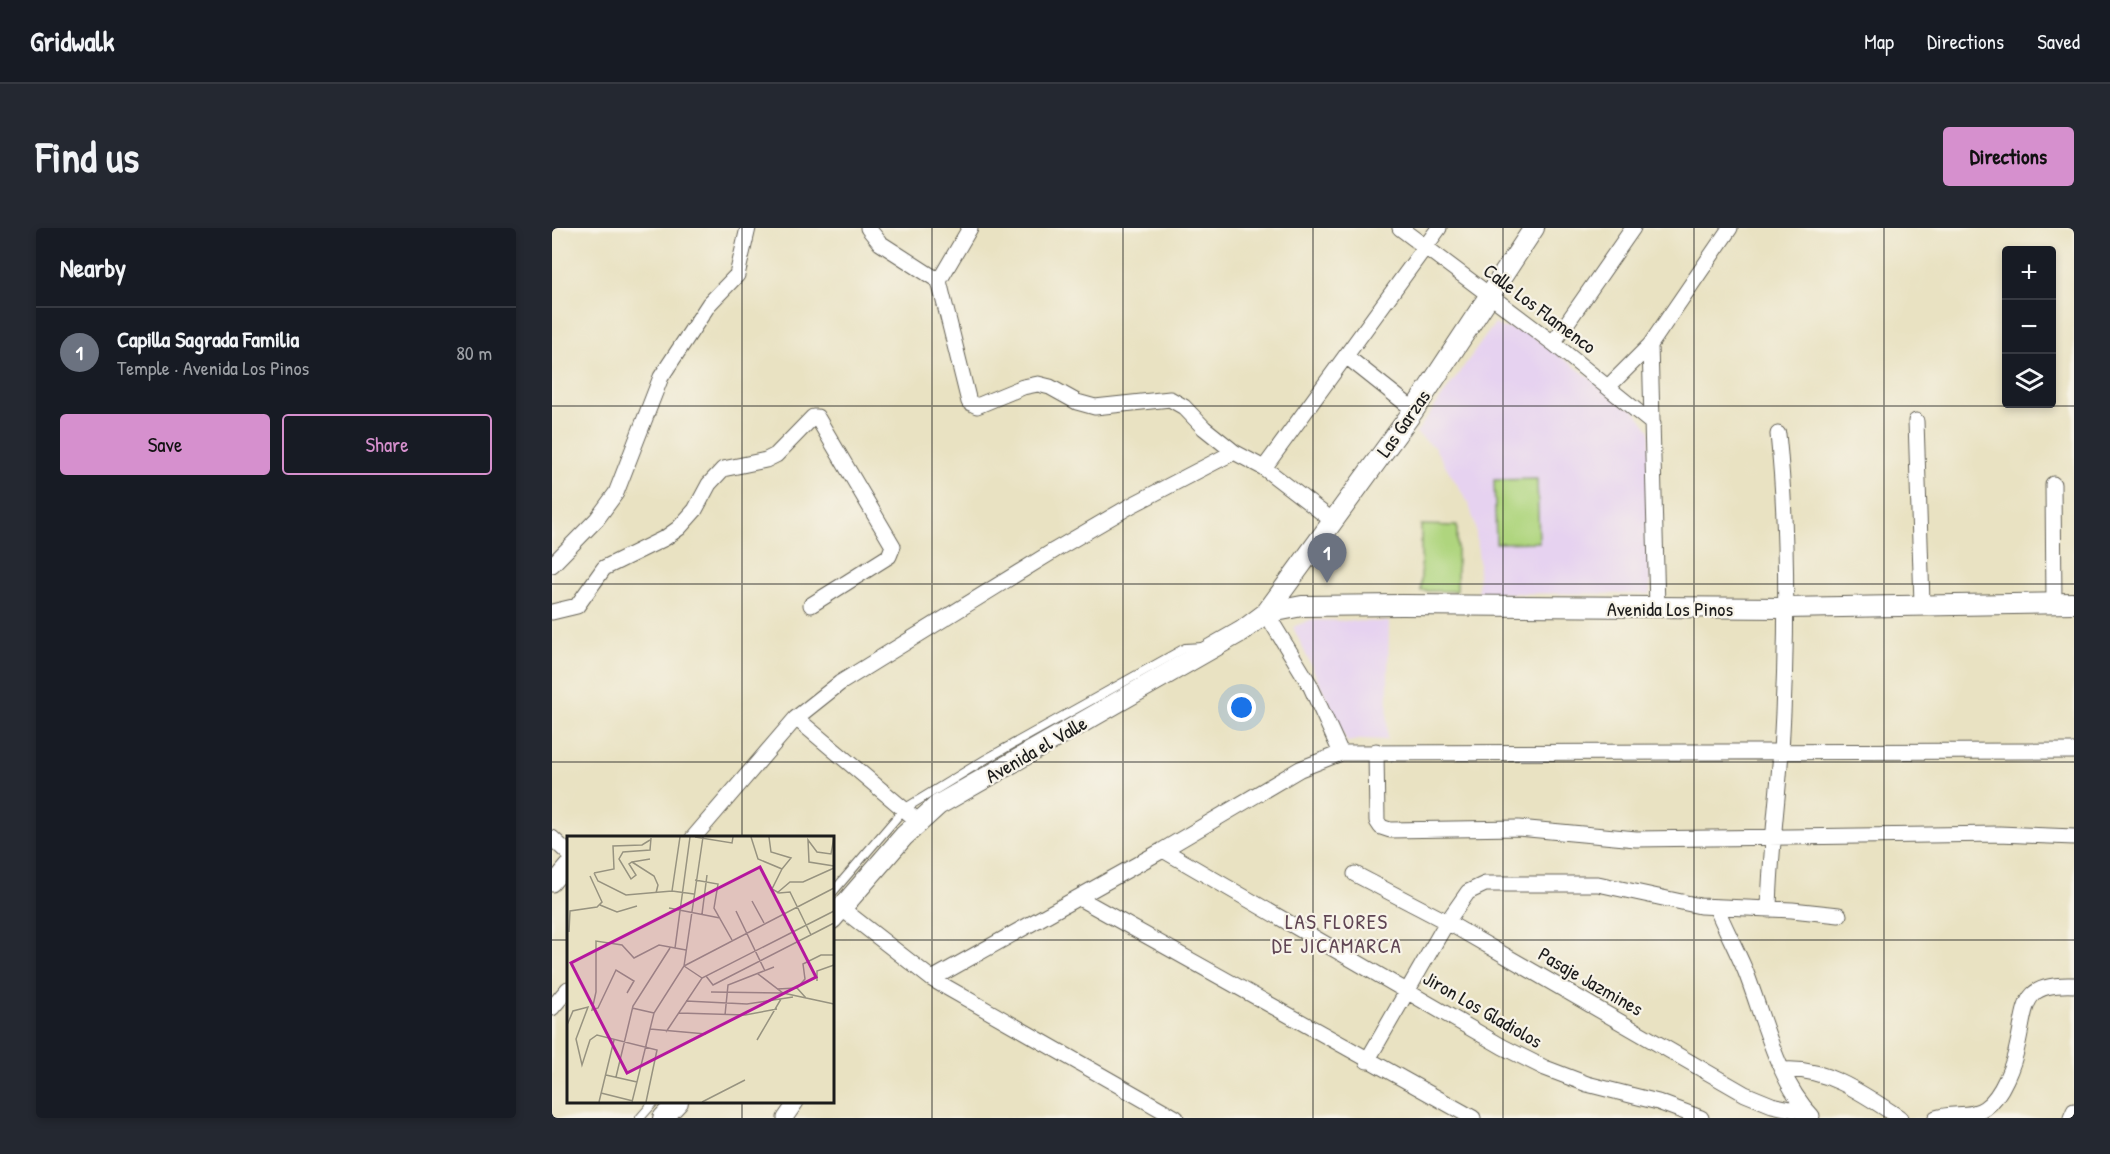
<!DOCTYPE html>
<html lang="en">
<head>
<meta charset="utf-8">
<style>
	body { margin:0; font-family:"Patrick Hand",sans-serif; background:#242831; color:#f1f3f6 }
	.controls { position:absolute; right:18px; top:18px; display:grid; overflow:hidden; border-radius:6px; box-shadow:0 3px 9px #0003 }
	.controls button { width:54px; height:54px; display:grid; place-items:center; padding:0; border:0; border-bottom:2px solid #363941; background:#171b24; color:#f1f3f6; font:30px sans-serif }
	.you { position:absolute; left:690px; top:480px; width:21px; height:21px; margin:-15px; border:4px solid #fff; border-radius:50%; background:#1a73e8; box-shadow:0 0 0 9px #1a73e833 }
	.badge { display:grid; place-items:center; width:39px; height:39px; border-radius:50%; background:#d690ce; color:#fff; font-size:20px; font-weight:700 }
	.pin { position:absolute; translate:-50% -50px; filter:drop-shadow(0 2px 3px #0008) }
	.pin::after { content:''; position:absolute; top:32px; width:21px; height:18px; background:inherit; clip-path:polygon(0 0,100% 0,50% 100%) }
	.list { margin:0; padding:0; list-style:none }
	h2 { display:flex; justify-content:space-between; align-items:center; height:78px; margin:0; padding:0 24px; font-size:26px }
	h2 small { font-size:20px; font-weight:400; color:#9ea1a6 }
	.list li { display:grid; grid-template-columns:39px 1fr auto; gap:18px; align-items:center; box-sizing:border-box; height:90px; padding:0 24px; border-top:2px solid #363941 }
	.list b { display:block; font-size:22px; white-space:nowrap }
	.list p { margin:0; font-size:20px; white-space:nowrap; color:#9ea1a6 }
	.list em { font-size:20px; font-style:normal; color:#9ea1a6 }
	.actions { display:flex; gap:12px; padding:18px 24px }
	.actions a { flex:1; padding:14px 0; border:2px solid #d690ce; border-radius:6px; text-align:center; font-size:21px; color:#d690ce }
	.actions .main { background:#d690ce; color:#111 }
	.icon { flex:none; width:33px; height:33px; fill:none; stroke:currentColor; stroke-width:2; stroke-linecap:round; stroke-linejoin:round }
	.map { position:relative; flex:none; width:1522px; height:890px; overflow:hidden; border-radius:6px }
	header { display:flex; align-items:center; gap:36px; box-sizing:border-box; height:84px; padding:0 30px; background:#171b24; border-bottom:2px solid #363941 }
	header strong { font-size:28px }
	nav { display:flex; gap:33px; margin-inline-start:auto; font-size:21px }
	.intro { display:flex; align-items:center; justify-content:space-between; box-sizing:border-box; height:144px; padding:0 36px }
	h1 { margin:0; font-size:42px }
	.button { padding:15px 27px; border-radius:6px; background:#d690ce; color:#111; font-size:21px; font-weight:700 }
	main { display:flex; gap:36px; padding:0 36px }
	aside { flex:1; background:#171b24; border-radius:6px; box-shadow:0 3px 9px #0003 }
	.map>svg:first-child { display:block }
</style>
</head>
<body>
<header>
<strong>Gridwalk</strong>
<nav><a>Map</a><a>Directions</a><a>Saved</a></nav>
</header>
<div class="intro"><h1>Find us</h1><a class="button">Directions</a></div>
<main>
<aside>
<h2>Nearby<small></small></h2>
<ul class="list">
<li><span class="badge" style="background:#6b7280">1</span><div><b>Capilla Sagrada Familia</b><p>Temple · Avenida Los Pinos</p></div><em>80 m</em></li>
</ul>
<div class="actions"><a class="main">Save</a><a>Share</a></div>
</aside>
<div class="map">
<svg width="1522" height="890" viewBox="0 0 1522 890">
	<rect width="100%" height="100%" fill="#f7f3e8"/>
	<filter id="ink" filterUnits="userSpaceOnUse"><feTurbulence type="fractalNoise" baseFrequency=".0167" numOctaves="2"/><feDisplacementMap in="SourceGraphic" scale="12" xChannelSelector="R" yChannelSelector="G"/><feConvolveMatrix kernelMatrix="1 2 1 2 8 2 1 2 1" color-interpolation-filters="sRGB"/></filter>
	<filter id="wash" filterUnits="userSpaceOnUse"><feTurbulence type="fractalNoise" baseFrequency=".008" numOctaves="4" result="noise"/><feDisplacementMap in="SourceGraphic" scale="24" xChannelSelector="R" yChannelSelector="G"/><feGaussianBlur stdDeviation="1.35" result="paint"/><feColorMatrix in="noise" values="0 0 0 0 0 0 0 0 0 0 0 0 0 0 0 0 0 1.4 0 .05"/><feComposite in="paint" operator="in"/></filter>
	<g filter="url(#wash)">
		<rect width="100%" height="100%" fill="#e9e2c2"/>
		<!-- built -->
		<path fill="#e6d2f0" d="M943,95l6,5h11l4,3 4,-4 115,83 15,21v163l-172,-1 1,-32 -4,-36 -6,-21 -35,-57 -18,-14z
			M758,392l79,2 -2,118 -23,-1 -17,3 -54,-115z"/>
		<!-- green -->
		<path fill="#afd57e" stroke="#66784d" stroke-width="1.5" d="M985,251l2,63 -43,1 -2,-63z
			M869,297l36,1v65h-36z"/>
	</g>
	<g filter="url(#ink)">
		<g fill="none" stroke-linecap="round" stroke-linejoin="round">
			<!-- service casing -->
			<g stroke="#646156" stroke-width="10">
				<path id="service" d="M280,665l72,-84 82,-50 199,-111 18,-1
					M88,890l14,-16"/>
			</g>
			<!-- minor casing -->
			<g stroke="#646156" stroke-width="17">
				<path id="minor" d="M316,0l12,15 59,38 30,121 8,4 46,-19 15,-3 12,3 27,15 18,5 75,-8 14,8 20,21 30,24 30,16 69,53
					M848,0l153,115 100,81
					M387,53l31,-53
					M1001,115l80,-115
					M794,128l68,54
					M1056,159l42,-42
					M1364,193l6,182
					M712,240l175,-240
					M1501,256l1,119
					M0,337l45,-46 19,-26 45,-116 48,-73 28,-29 11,-47
					M1105,380l-7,-263 80,-117
					M0,384l25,-6 27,-38 61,-30 14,-10 16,-18 14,-26 14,-15 43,-9 10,-5 37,-38h4l76,129 -4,10 -78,49
					M714,385l44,72 31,68
					M244,490l123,104
					M824,523l1,70 4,6 9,3 128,-2 118,11 363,-5 75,3
					M0,610l16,15
					M141,610l103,-120 44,-35 215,-133 77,-45 102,-53
					M611,622l340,197 42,21 42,16 71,18 43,16
					M803,646l92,48 298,172 27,11 37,8
					M0,656l16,-19
					M527,670l394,220
					M1164,679c9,21 20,42 29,63 18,45 32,111 67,146
					M289,680l91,71 244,139
					M1217,682c1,-53 8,-105 12,-158 6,-105 8,-213 -3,-318
					M380,751l231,-129 137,-81 41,-16 733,-2
					M0,780l16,-19
					M815,833l80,-139 21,-30 17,-8h113l102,22 92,4 47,5
					M1232,842c42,-3 81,25 116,48
					M233,890l11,-16
					M1384,890c15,-6 36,0 49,-10 17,-12 29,-44 33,-65 9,-40 4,-60 56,-58
					M1519,890l3,-7"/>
			</g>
			<!-- tertiary casing -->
			<g stroke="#646156" stroke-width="22">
				<path id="tertiary" d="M714,385l36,-7 100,-1 383,3 289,-5
					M280,691l72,-83 34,-31 304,-174 24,-18 148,-203 120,-182
					M111,890l15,-16"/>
			</g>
			<!-- service -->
			<use href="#service" stroke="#fff" stroke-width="8"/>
			<!-- minor -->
			<use href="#minor" stroke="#fff" stroke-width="15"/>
			<!-- tertiary -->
			<use href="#tertiary" stroke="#fff" stroke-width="20"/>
		</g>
	</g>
	<!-- grid -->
	<path fill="none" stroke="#1c1c1c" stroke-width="1.5" stroke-opacity="0.55" d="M190,0v610M380,0v890M571,0v890M761,0v890M951,0v890M1142,0v890M1332,0v890M0,178h1522M0,356h1522M0,534h1522M0,712h16M280,712h1242M190,874v16"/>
	<g text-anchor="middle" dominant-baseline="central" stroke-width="4.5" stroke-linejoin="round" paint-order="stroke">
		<!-- street labels -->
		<g font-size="20" fill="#1c1c1c" stroke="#f7f3e8">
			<text transform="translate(988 80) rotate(37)">Calle Los Flamenco</text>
			<text transform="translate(851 195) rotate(-55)">Las Garzas</text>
			<text x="1118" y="380">Avenida Los Pinos</text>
			<text transform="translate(484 521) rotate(-30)">Avenida el Valle</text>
			<text transform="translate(1039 753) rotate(30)">Pasaje Jazmines</text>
			<text transform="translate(931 781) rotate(30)">Jiron Los Gladiolos</text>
		</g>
		<!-- neighbourhood labels -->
		<g font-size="21" letter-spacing="1.5" fill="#604654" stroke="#f7f3e8">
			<text x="785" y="693">LAS FLORES<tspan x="785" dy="24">DE JICAMARCA</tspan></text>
		</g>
	</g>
	<!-- overview -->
	<g transform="translate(15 608)">
		<rect width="267" height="267" fill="#e9e2c2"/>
		<path fill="none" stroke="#979380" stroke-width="1.5" d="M128,1l37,6 1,-6M184,1l7,22 24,10 -10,20 7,4 11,-1 21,43M202,1l2,15 20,6 -9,11M267,1l-3,17 -14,-2 -9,-12 1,22 25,4M84,2l-1,12 -27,2 -4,7 12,20 5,-4 -7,-11 3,-2 22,14 4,9 -2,8M65,26l18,-3M27,37l4,8 28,14 46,-4 22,3M27,37l20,-4 -1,-23 29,-1 8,-5M128,44l23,4 -4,24 18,32M105,55l8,-54M210,57l13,-11h13l31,-14M185,65l12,22M33,69l17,7 20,-6M102,72l51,10M169,75l29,60M135,78l5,-39M2,96l1,-21 27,-4 5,-5 -12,-26M108,112l15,-111M117,130l150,-78M117,130l18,12M191,138l25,19 51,11M139,140l7,9 121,-62M250,145v-10l17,-6M210,153l20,-1M144,156l72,1M60,157l7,-12 -18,-11 -18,38 -6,2 4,-18v-51l26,4 12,13 25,-13 27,5M239,162l-9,-10 8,-9 -2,-15 18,-9h13M119,165l61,3 46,-7M65,172l22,5M112,177l66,2 32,-6M158,179l3,-30 46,-18M0,189l6,-14 15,-4 -12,32 6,26 8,-25 7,-5 60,15 -11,52M83,193l56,5M99,196l36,-54 132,-67M190,204l24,-41M39,239l31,7M49,241l17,-71 37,-58M34,257l32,8M32,266l15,-62M65,266l22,-89 30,-47 19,-129M135,266l43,-22"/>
		<path fill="#b5179e" fill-opacity="0.15" stroke="#b5179e" stroke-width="3" d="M193,31l56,110 -189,96 -56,-110z"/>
		<rect width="267" height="267" fill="none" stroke="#1c1c1c" stroke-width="3"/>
	</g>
</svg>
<div class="controls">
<button>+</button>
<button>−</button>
<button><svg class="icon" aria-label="layers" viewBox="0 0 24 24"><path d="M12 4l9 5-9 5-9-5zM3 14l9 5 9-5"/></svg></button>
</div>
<div class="you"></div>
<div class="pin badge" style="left:775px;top:355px;background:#6b7280">1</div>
</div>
</main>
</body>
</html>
